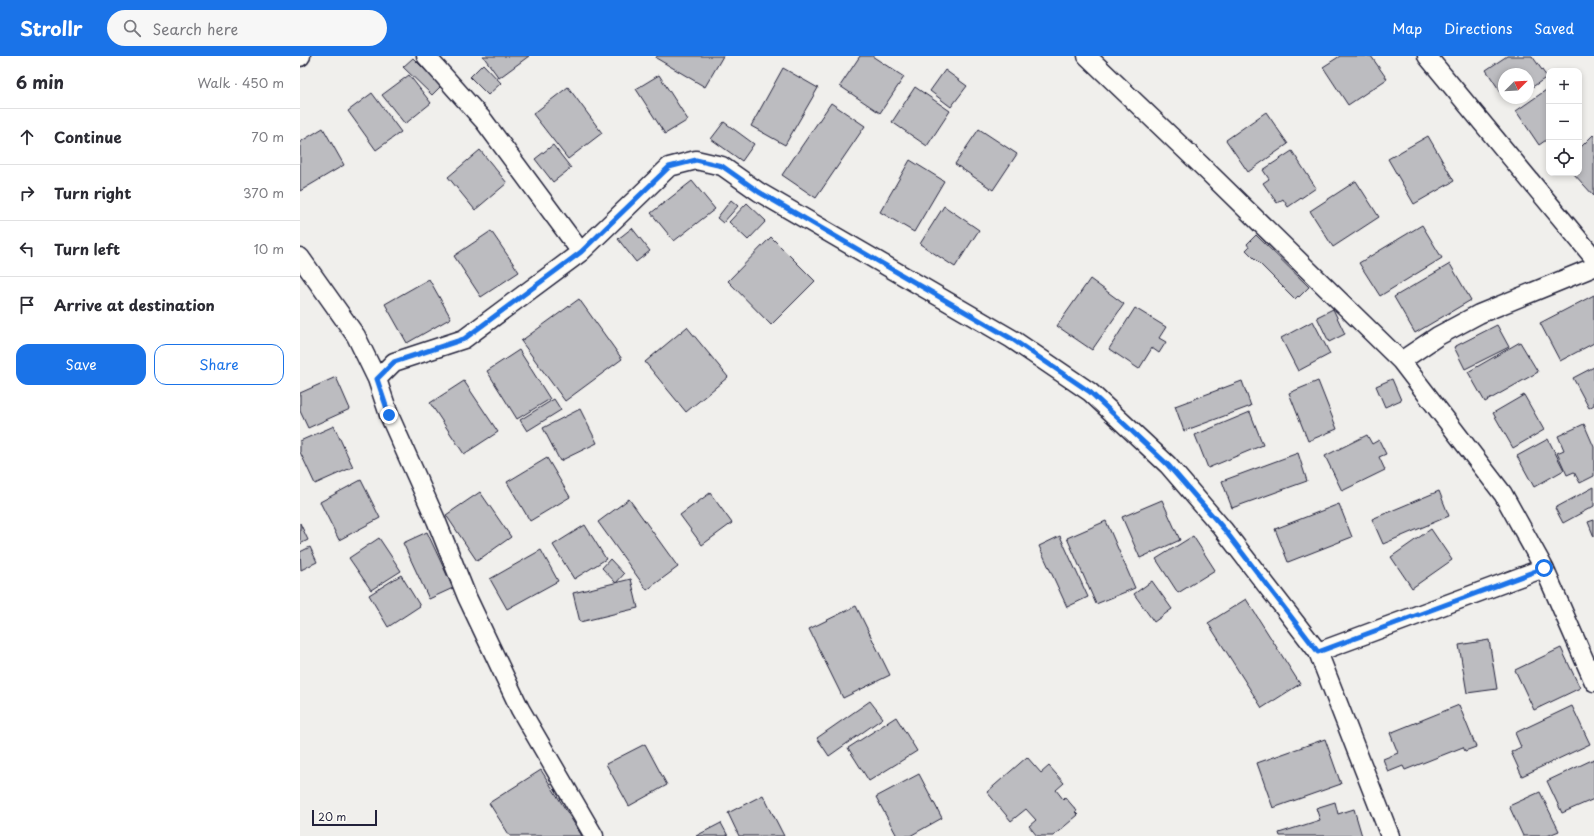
<!DOCTYPE html>
<html lang="en">
<head>
<meta charset="utf-8">
<style>
	body { margin:0; font-family:"Playpen Sans",sans-serif; background:#f7f7f7; color:#2b2b33 }
	.controls { position:absolute; right:12px; top:12px; display:grid; overflow:hidden; border-radius:8px; box-shadow:0 2px 6px #0003 }
	.controls button { width:36px; height:36px; display:grid; place-items:center; padding:0; border:0; border-bottom:1px solid #e1e1e2; background:#fff; color:#2b2b33; font:20px sans-serif }
	.compass { position:absolute; left:1198px; top:12px; width:36px; height:36px; border-radius:50%; background:#fff; box-shadow:0 2px 6px #0003; rotate:66deg }
	.scale { position:absolute; left:12px; bottom:10px; width:65px; box-sizing:border-box; padding-left:4px; border:2px solid #22223b; border-top:0; font-size:11px; line-height:14px; white-space:nowrap; color:#22223b; -webkit-text-stroke:3px #fdfcf7; paint-order:stroke }
	.stop { position:absolute; width:12px; height:12px; margin:-9px; border:3px solid #1a73e8; border-radius:50%; background:#fff }
	.stop.end { background:#1a73e8; border-color:#fff; box-shadow:0 1px 4px #0008 }
	.list { margin:0; padding:0; list-style:none }
	h2 { display:flex; justify-content:space-between; align-items:center; height:52px; margin:0; padding:0 16px; font-size:17px }
	h2 small { font-size:13px; font-weight:400; color:#7c7c81 }
	.list li { display:grid; grid-template-columns:26px 1fr auto; gap:12px; align-items:center; box-sizing:border-box; height:56px; padding:0 16px; border-top:1px solid #e1e1e2 }
	.list b { display:block; font-size:15px; white-space:nowrap }
	.list em { font-size:13px; font-style:normal; color:#7c7c81 }
	.actions { display:flex; gap:8px; padding:12px 16px }
	.actions a { flex:1; padding:9px 0; border:1px solid #1a73e8; border-radius:12px; text-align:center; font-size:14px; color:#1a73e8 }
	.actions .main { background:#1a73e8; color:#fff }
	.icon { flex:none; width:22px; height:22px; fill:none; stroke:currentColor; stroke-width:2; stroke-linecap:round; stroke-linejoin:round }
	.map { position:relative; flex:none; width:1294px; height:780px; overflow:hidden }
	header { display:flex; align-items:center; gap:24px; box-sizing:border-box; height:56px; padding:0 20px; background:#1a73e8; color:#fff }
	header strong { font-size:19px }
	nav { display:flex; gap:22px; margin-inline-start:auto; font-size:14px }
	.search { width:280px; height:36px; background:#f7f7f7; display:flex; align-items:center; gap:10px; box-sizing:border-box; padding:0 14px; border-radius:22px; color:#7c7c81; font-size:15px }
	main { display:flex }
	aside { flex:1; background:#fff }
	.map>svg:first-child { display:block }
</style>
</head>
<body>
<header>
<strong>Strollr</strong>
<div class="search"><svg class="icon" aria-label="search" viewBox="0 0 24 24"><circle cx="10" cy="10" r="6"/><path d="M15 15l6 6"/></svg>Search here</div>
<nav><a>Map</a><a>Directions</a><a>Saved</a></nav>
</header>
<main>
<aside>
<h2>6 min<small>Walk · 450 m</small></h2>
<ul class="list">
<li><svg class="icon" aria-label="ahead" viewBox="0 0 24 24"><path d="M12 20V5M6 11l6-6 6 6"/></svg><div><b>Continue</b></div><em>70 m</em></li>
<li><svg class="icon" aria-label="right" viewBox="0 0 24 24"><path d="M7 20v-9h11M14 6l5 5-5 5"/></svg><div><b>Turn right</b></div><em>370 m</em></li>
<li><svg class="icon" aria-label="left" viewBox="0 0 24 24"><path d="M17 20v-9H6M10 6l-5 5 5 5"/></svg><div><b>Turn left</b></div><em>10 m</em></li>
<li><svg class="icon" aria-label="arrive" viewBox="0 0 24 24"><path d="M6 21V4h12l-3 4 3 4H6"/></svg><div><b>Arrive at destination</b></div></li>
</ul>
<div class="actions"><a class="main">Save</a><a>Share</a></div>
</aside>
<div class="map">
<svg width="1294" height="780" viewBox="0 0 1294 780">
	<rect width="100%" height="100%" fill="#f0efec"/>
	<filter id="ink" filterUnits="userSpaceOnUse"><feTurbulence type="fractalNoise" baseFrequency=".025" numOctaves="2"/><feDisplacementMap in="SourceGraphic" scale="8" xChannelSelector="R" yChannelSelector="G"/><feConvolveMatrix kernelMatrix="1 2 1 2 8 2 1 2 1" color-interpolation-filters="sRGB"/></filter>
	<g filter="url(#ink)">
		<!-- building -->
		<path fill="#bcbcc0" stroke="#22223b" d="M183,0h46l-30,22z
			M357,0h66l-18,31 -49,-29z
			M560,0h12l32,21 -24,36 -40,-27z
			M1040,0h31l16,23 -39,26 -25,-38z
			M1207,0h25l15,21 -19,13v-16h-24v23l-18,-27z
			M113,2l28,28 -9,9 -29,-28z
			M183,8l18,19 -13,12 -18,-18z
			M483,12l35,20 -33,57 -34,-19z
			M645,14l22,16 -16,21 -21,-16z
			M109,19l22,28 -26,21 -23,-29z
			M359,19l29,45 -23,14 -29,-45z
			M268,31l34,46 -34,26 -35,-45z
			M615,31l35,24 -23,35 -35,-24z
			M1249,32v50l-10,7 -23,-34z
			M72,37l29,39 -25,18 -28,-39z
			M531,47l34,23 -49,72 -34,-23z
			M966,56l22,32 -40,28 -22,-32z
			M424,66l30,22 -12,17 -31,-22z
			M23,72l21,37 -44,26v-49z
			M679,73l38,25 -24,36 -38,-26z
			M1293,79l1,1v60l-21,-23h6v-24z
			M1128,80l26,45 -40,23 -26,-45z
			M253,89l18,23 -18,14 -18,-23z
			M180,94l27,33 -32,27 -27,-33z
			M992,95l24,37 -28,19 -5,-8 -6,4 -14,-20 6,-4 -6,-9z
			M610,104l34,21 -30,51 -34,-20z
			M392,125l23,28 -41,32 -23,-28z
			M1056,125l23,36 -46,30 -23,-36z
			M431,144l7,6 -15,17 -6,-5z
			M447,147l19,18 -18,19 -19,-18z
			M644,150l35,24 -24,37 -35,-23z
			M1122,169l20,33 -62,38 -21,-33z
			M332,172l18,23 -14,11 -18,-23z
			M191,175l28,41 -38,25 -27,-41z
			M956,179l53,52 -10,10 -1,-1 -3,3 -49,-49 3,-3 -2,-3z
			M471,181l44,44 -44,44 -43,-44z
			M1150,208l21,36 -56,33 -21,-36z
			M129,223l22,39 -44,25 -22,-39z
			M790,223l34,25 -32,46 -35,-24z
			M1294,239v48l-34,18 -20,-38z
			M279,243l43,60 -57,42 -44,-60z
			M835,252l31,19 -7,11 7,4 -7,11 -7,-5 -13,21 -30,-20z
			M1033,253l12,25 -16,8 -12,-25z
			M1013,265l17,33 -32,17 -17,-33z
			M1197,269l12,22 -44,22 -11,-22z
			M387,271l41,50 -42,35 -41,-50z
			M1220,286l18,30 -53,30 -17,-30z
			M219,294l31,49 -33,20 -30,-48z
			M1294,311v38l-5,3 -16,-30z
			M36,321l14,32 -42,19 -8,-17v-18z
			M1092,323l9,21 -16,7 -9,-21z
			M164,325l34,51 -34,22 -34,-51z
			M942,325l9,25 -67,25 -9,-25z
			M1018,325l19,48 -29,12 -19,-48z
			M1224,339l20,35 -31,18 -20,-35z
			M254,343l7,11 -34,21 -7,-11z
			M280,353l17,34 -37,18 -17,-33z
			M950,356l13,33 -55,23 -13,-33z
			M1284,368l10,23v29l-14,7 -6,-11 -7,3 -10,-22 7,-3 -6,-14z
			M34,370l19,41 -38,17 -15,-32v-11z
			M1067,379l5,9 7,-4 7,14 -7,3 6,13 -43,21 -17,-35z
			M1248,383l16,31 -30,17 -17,-31z
			M998,397l9,28 -75,27 -10,-27z
			M247,402l23,39 -40,24 -23,-39z
			M61,424l19,38 -41,22 -19,-38z
			M1294,431v19l-31,17 -8,-15z
			M1139,435l10,25 -66,28 -11,-25z
			M180,436l31,45 -34,24 -31,-46z
			M410,437l22,30 -30,22 -22,-30z
			M329,443l49,68 -31,23 -49,-68z
			M862,444l18,40 -40,18 -18,-41z
			M1039,448l13,33 -64,25 -13,-33z
			M1294,464v17l-6,-15z
			M806,465l29,67 -39,16 -29,-66z
			M0,467l8,17 -8,4z
			M285,469l21,34 -32,20 -21,-34z
			M1131,473l21,31 -40,28 -21,-31z
			M127,476l26,56 -24,11 -26,-56z
			M760,480l28,61 -21,10 -28,-61z
			M893,480l22,34 -37,23 -22,-34z
			M79,482l22,33 -30,19 -22,-32z
			M10,491l7,15 -16,8 -1,-18z
			M241,494l17,31 -51,28 -17,-30z
			M310,503l14,15 -8,9 -14,-15z
			M101,519l19,31 -32,21 -19,-32z
			M331,523l7,29 -58,14 -7,-29z
			M852,525l20,28 -18,13 -20,-28z
			M946,543l54,85 -38,24 -54,-85z
			M556,550l34,69 -47,23 -34,-69z
			M1189,584l8,49 -30,4 -8,-48z
			M1261,592l19,40 -46,22 -19,-40z
			M570,645l13,17 -54,38 -12,-18z
			M1159,649l17,42 -11,4 -2,-4 -58,23 -2,-4 -15,6 -5,-13 15,-6 -8,-20z
			M1272,650l18,38 -68,32 -11,-24 10,-5 -6,-14z
			M596,661l21,34 -48,30 -21,-33z
			M1025,683l16,45 -68,24 -16,-45z
			M345,688l22,41 -38,21 -23,-42z
			M727,701l14,16 8,-7 15,17 -8,7 7,9 2,-2 12,14 -2,1 3,3 -25,21h-16l-8,-10 7,-6 -10,-11 -15,12 -24,-29z
			M1294,703v40l-32,14 -15,-32z
			M241,714l41,66h-72l-21,-33z
			M619,718l23,44 -32,18h-13l-21,-39z
			M1240,736l19,39 -12,5h-24l-14,-30z
			M463,739l21,41h-45l-11,-23z
			M1035,746l3,12 16,-5 8,27h-82l-1,-3 41,-13 -4,-12z
			M421,767l7,13h-32z"/>
		<g fill="none" stroke-linecap="round" stroke-linejoin="round">
			<!-- street casing -->
			<g stroke="#22223b" stroke-width="21">
				<path id="street" d="M126,0l58,65 97,131 88,-85 27,-7 26,6 37,26 253,147 78,53 78,73 55,64 95,123 72,184
					M787,0l114,109 200,196 102,133 41,74
					M1127,0l167,202
					M0,1l1,-1
					M0,201l56,79 21,43 12,36 47,105 31,77 53,112 74,127
					M1101,305l37,-25 41,-22 115,-47
					M77,323l17,-17 70,-23 117,-87
					M1018,596l226,-84 50,114"/>
			</g>
			<!-- street -->
			<use href="#street" stroke="#fdfcf7" stroke-width="18"/>
		</g>
	</g>
	<g fill="none" stroke-linecap="round" stroke-linejoin="round" filter="url(#ink)">
		<!-- route -->
		<path stroke="#1a73e8" stroke-width="5" d="M89,359l-12,-36 17,-17 70,-23 117,-87 88,-85 27,-7 26,6 37,26 253,147 78,53 78,73 56,64 94,123 226,-84"/>
	</g>
</svg>
<div class="controls">
<button>+</button>
<button>−</button>
<button><svg class="icon" aria-label="locate" viewBox="0 0 24 24"><circle cx="12" cy="12" r="6"/><path d="M12 2v4M12 18v4M2 12h4M18 12h4"/></svg></button>
</div>
<svg class="compass" viewBox="-18 -18 36 36"><path d="M0-13l5 13h-10z" fill="#e53935"/><path d="M0 13l5-13h-10z" fill="#7c7c81"/></svg>
<div class="scale">20 m</div>
<div class="stop" style="left:1244px;top:512px"></div>
<div class="stop end" style="left:89px;top:359px"></div>
</div>
</main>
</body>
</html>
